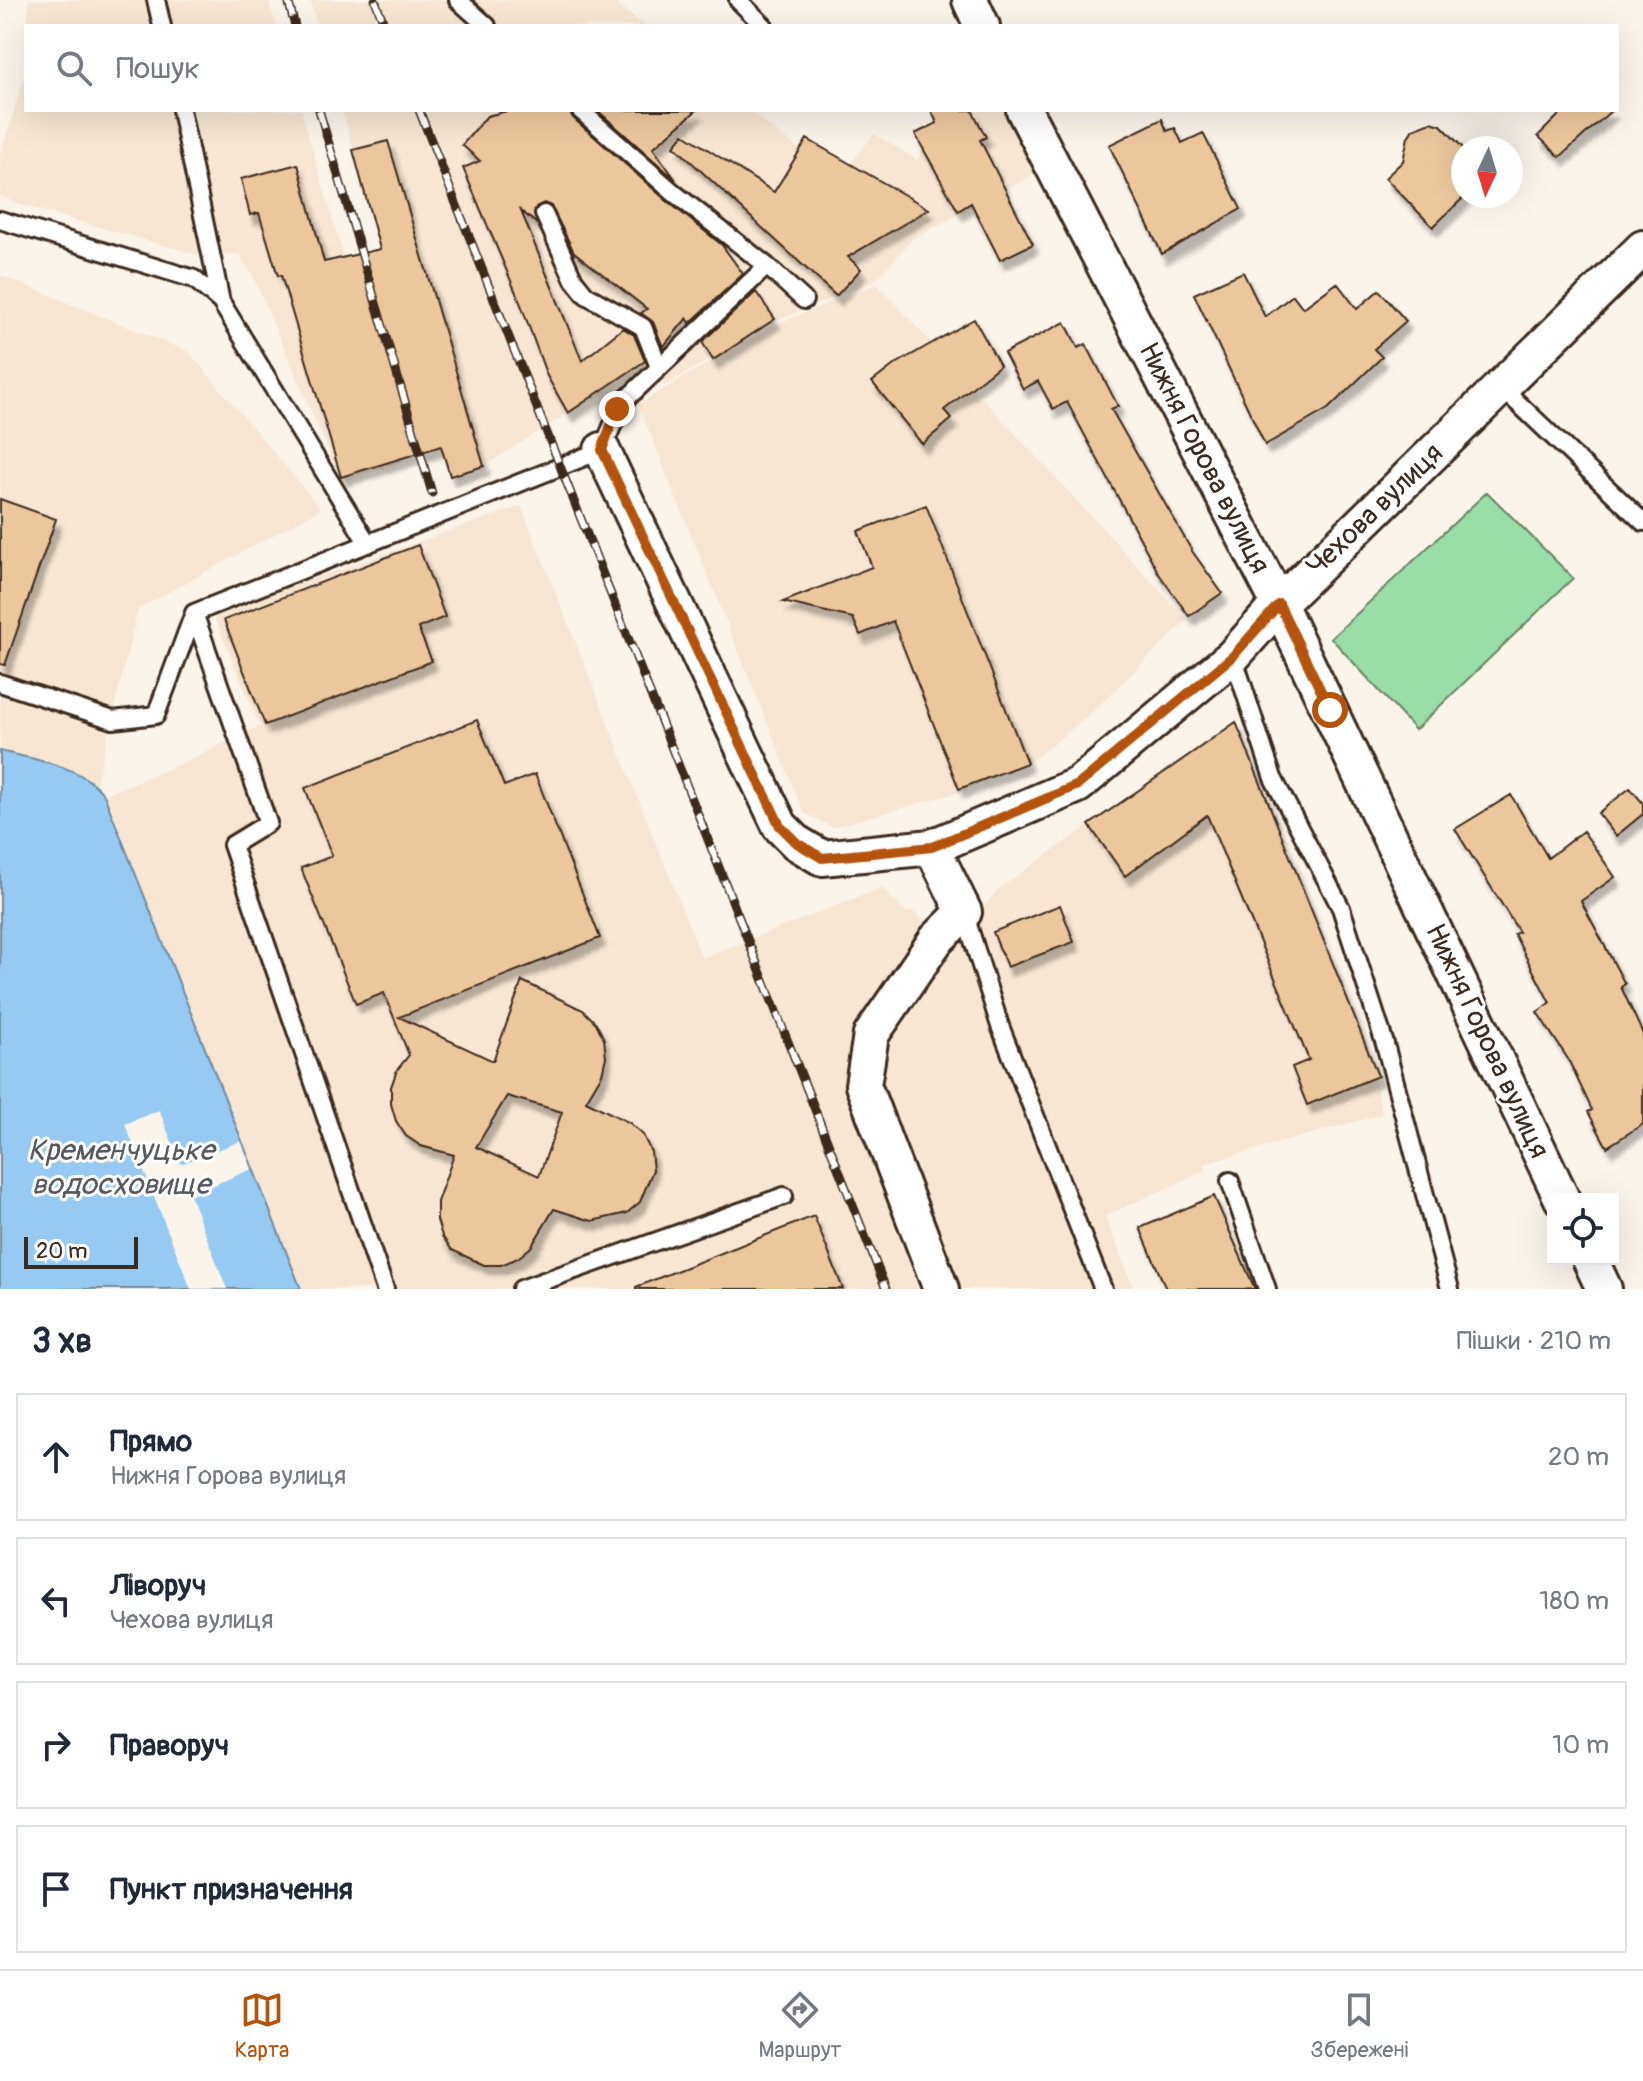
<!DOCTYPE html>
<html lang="uk">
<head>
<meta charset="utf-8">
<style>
	body { margin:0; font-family:Pangolin,sans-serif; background:#f2f2f3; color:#1f2937 }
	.controls { position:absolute; right:24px; bottom:24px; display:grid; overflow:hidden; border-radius:0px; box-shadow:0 8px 32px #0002 }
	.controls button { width:72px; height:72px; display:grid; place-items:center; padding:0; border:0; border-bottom:2px solid #e0e1e3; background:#fff; color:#1f2937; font:40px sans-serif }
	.compass { position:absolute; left:1451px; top:136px; width:72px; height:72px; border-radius:50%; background:#fff; box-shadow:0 8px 32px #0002; rotate:184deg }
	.scale { position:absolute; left:24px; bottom:20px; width:114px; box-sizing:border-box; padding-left:8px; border:4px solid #3b2a1e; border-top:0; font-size:22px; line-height:28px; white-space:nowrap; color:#3b2a1e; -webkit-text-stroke:6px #fff; paint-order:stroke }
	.stop { position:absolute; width:24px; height:24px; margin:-18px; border:6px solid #b45309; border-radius:50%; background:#fff }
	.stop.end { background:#b45309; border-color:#fff; box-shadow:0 2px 8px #0008 }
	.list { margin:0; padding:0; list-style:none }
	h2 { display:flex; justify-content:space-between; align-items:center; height:104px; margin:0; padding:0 32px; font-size:34px }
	h2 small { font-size:26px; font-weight:400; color:#747a83 }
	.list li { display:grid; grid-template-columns:52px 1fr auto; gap:24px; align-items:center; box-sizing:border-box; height:128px; margin:0 16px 16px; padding:0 16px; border:2px solid #e0e1e3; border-radius:0px }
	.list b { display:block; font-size:30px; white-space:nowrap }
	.list p { margin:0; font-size:26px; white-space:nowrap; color:#747a83 }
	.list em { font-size:26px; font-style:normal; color:#747a83 }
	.icon { flex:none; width:44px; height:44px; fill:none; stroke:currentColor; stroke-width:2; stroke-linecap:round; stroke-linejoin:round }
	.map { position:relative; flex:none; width:1643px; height:1289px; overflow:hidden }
	.search { position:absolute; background:#fff; box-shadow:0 8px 32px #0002; left:24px; right:24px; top:24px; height:88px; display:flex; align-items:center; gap:20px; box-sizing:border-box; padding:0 28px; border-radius:0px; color:#747a83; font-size:30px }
	.sheet { height:680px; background:#fff }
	nav { display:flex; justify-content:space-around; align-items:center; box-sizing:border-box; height:112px; border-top:2px solid #e0e1e3; background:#fff; font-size:22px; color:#747a83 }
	nav a { display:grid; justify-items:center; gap:4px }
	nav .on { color:#b45309 }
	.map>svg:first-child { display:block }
</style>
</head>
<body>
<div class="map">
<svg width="1643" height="1289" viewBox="0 0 1643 1289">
	<defs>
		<filter id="shadow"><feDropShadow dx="5" dy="9" stdDeviation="2" flood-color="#0004"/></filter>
	</defs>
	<rect width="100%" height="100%" fill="#fbf4eb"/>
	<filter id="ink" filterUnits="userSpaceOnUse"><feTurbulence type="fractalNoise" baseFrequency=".0125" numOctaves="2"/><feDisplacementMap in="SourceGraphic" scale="16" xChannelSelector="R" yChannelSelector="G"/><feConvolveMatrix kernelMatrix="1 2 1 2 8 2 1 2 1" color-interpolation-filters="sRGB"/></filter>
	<g filter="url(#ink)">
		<!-- built -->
		<path fill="#f6e6d3" d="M29,0h239l9,26h-250z
			M310,0h301l33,26h-327z
			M26,73v37h275l102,351 -61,21 -90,-208 -13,-20h-44l-174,-49 -21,-9v-41z
			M342,110h407l89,70 36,-46 43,26 26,-50h76l25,59 -132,70 -37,42 -102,41 -109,64 -10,-17 -86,44 -84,53 -34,10z
			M0,275l189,77 132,157 -183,100 -42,174 -25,-12 -71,-20z
			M877,284l310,336 -98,95 -60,48 -70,29 -126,35 -29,-14 -166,-409 136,-79z
			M521,506l181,452 180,-70 21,22 5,3 4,-3 14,14 -3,4 27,23 47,-61 239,-168 142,353 -4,3 8,36 -178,50 2,6 -101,46 29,73h-833l-197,-494 83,-34 73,-35 -47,-112z"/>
		<!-- green -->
		<path fill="#99dda9" stroke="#6a8464" stroke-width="2" d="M1487,492l86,86 -158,152 -84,-92z"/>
		<!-- water -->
		<path fill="#96caf3" stroke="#728a9e" stroke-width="2" d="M0,751c34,9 82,14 104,44l197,494h-301z"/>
		<!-- pier -->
		<path fill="#fbf4eb" d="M159,1110l22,54 60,-23 11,28 -62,26 37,94h-36l-66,-165z"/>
		<!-- building -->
		<path fill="#ecc79c" stroke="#3b2a1e" stroke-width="2" fill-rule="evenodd" filter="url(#shadow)" d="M511,110h58l4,8 94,83 55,44 21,29 -53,49 -3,-5 -24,29 -10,-25 -12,-9 6,-4 -73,-57 -23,-46 -7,-3 -8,4v16l-15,-12 61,150 41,-33 11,7 11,26 -77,52 -21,-37 -27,-74 -57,-134 17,-7 -18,-16 25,-29z
			M597,110h100l-44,38 23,32z
			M931,110h41l14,27 -6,3 53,104 -33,16 -29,-57 -13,8 -43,-77 22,-11z
			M1564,110h48l-52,47 -22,-21z
			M1162,119l5,12 8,-3 7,15 21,-10 38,76 -79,45 -53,-109z
			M1431,122l10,3 22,23 2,48 -32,31 -48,-49 18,-17 5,-24 5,-8z
			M684,134l90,58 33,-53 122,70 -81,48 13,12 -25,27 -162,-150z
			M388,141l96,325 -34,10 -9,-30 -100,31 -60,-202 -3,1 -19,-63 -9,2 -9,-36 57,-15 26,98 56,-13 -27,-99z
			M1243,272l22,45 28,-22 10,13 34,-25 20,26 22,-19 27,31 -32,28 8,8 -54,52 -63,36 -71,-151z
			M756,292l19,27 -62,41 -11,-18z
			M974,319l26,46 -56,45 8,9 -30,25 -50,-62 22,-17z
			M1065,322l13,26 8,-4 32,62 -7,3 81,142 30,42 -33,23 -30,-42 -92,-172 -14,7 -15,-28 -15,8 -19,-36z
			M0,499l56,20 -51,146 -5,-1z
			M926,505l101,258 -68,26 -66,-168 -33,14 -7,-17 -70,-16 89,-35 -14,-36z
			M418,545l27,72 -27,11 14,33 -167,64 -41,-105z
			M477,720l27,66 31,-12 65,164 -201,79 94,44 29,-80 61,29 13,13 8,16 2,18 -4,17 -16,27 44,22 13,12 8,17 2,18 -13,32 -13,11 -35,8 -38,-12 -23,38 -13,11 -17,7h-17l-32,-15 -10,-14 -5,-16v-18l17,-47 -33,-9 -15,-10 -10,-15 -5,-17v-17l6,-17 12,-15 -25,-62 -28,11 -55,-136 31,-12 -27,-68zM507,1096l55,16 -23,64 -63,-29z
			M1236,722l142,354 -71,29 -15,-38 17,-7 -102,-245 -82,61 -36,-51z
			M1630,788l13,15v11l-27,22 -18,-23z
			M1511,795l37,63 35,-27 32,46 -34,24 44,83 -4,3 22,47v90l-36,23 -19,-35 4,-2 -24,-51 -31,-47 13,-9 -36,-69 5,-2 -64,-103z
			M1060,905l14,37 -67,25 -14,-35z
			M1214,1196l41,93h-89l-26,-61z
			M814,1216l29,73h-207v-2z"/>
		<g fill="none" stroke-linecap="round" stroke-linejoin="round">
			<!-- service casing -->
			<g stroke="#3b2a1e" stroke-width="22">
				<path id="service" d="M156,0l6,26
					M458,0l29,26
					M738,0l26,26
					M181,110l40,192
					M544,214l30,66 12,15 57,32 16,40
					M0,220l194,59 27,23 147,242
					M767,266l37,34
					M1501,387l142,135
					M194,613l74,210 -36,22 153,444
					M1233,656l40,122 68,130 44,136 65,245
					M0,683l113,37 43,-5 38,-102 408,-163 20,-47 145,-137 -93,-73 -94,-83
					M964,912l36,114 103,263
					M1230,1181l37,108
					M521,1289l263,-93"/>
			</g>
			<!-- minor casing -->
			<g stroke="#3b2a1e" stroke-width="40">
				<path id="minor" d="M970,0l12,26
					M1024,110l255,494 283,595
					M602,450l178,376 17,17 25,15 110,-11 146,-62 155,-129 46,-52 364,-356
					M932,847l32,65 -28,28 -65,95 -8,50 78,204
					M1590,1259l14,30"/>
			</g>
			<!-- service -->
			<use href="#service" stroke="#fff" stroke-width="16"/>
			<!-- minor -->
			<use href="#minor" stroke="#fff" stroke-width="34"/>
			<!-- rail casing -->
			<g stroke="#3b2a1e" stroke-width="9">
				<path id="rail" d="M288,0l7,26
					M375,0l10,26
					M319,110l113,383
					M419,110l467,1179"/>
			</g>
			<!-- rail -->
			<use href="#rail" stroke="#fff" stroke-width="6" stroke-dasharray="18" stroke-linecap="butt"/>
		</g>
	</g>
	<g fill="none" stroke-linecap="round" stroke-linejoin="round" filter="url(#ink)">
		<!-- route -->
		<path stroke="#b45309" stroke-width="10" d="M617,409l-15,41 178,376 17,17 25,15 110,-11 146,-62 155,-129 46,-52 51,106"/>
	</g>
	<g text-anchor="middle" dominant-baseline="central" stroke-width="6" stroke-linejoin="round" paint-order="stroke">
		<!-- street labels -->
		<g font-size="28" fill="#3b2a1e" stroke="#fff">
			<text transform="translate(1204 458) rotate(63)">Нижня Горова вулиця</text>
			<text transform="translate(1375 510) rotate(-44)">Чехова вулиця</text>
			<text transform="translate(1487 1041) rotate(65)">Нижня Горова вулиця</text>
		</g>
		<!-- water labels -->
		<g font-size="30" font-style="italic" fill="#565a5e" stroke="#fff">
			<text x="121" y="1150">Кременчуцьке<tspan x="121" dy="34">водосховище</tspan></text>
		</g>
	</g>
</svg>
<div class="controls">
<button><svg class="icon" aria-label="locate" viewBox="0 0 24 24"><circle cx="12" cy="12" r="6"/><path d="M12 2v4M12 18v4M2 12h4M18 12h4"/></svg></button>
</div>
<svg class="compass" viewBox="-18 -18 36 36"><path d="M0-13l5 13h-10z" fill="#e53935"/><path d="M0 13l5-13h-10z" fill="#747a83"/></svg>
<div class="scale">20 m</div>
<div class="stop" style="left:1330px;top:710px"></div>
<div class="stop end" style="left:617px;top:409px"></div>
<div class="search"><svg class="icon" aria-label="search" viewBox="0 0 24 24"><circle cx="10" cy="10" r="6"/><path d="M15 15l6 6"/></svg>Пошук</div>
</div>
<section class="sheet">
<h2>3 хв<small>Пішки · 210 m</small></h2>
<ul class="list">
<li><svg class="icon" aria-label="ahead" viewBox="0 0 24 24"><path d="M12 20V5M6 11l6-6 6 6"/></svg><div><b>Прямо</b><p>Нижня Горова вулиця</p></div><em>20 m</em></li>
<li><svg class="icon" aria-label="left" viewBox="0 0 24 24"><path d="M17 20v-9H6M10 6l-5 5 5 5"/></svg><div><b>Ліворуч</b><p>Чехова вулиця</p></div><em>180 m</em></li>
<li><svg class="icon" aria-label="right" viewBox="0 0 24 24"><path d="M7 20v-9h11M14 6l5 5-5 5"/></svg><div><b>Праворуч</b></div><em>10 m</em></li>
<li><svg class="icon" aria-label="arrive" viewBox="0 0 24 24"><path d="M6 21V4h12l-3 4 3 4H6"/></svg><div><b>Пункт призначення</b></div></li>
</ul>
</section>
<nav>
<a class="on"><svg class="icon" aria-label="map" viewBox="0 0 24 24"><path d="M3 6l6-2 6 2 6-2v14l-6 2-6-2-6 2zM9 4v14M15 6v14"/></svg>Карта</a>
<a><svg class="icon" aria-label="directions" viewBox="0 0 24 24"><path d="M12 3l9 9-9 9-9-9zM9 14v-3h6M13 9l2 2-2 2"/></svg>Маршрут</a>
<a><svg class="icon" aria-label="saved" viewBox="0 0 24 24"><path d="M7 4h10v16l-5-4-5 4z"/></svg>Збережені</a>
</nav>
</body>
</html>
